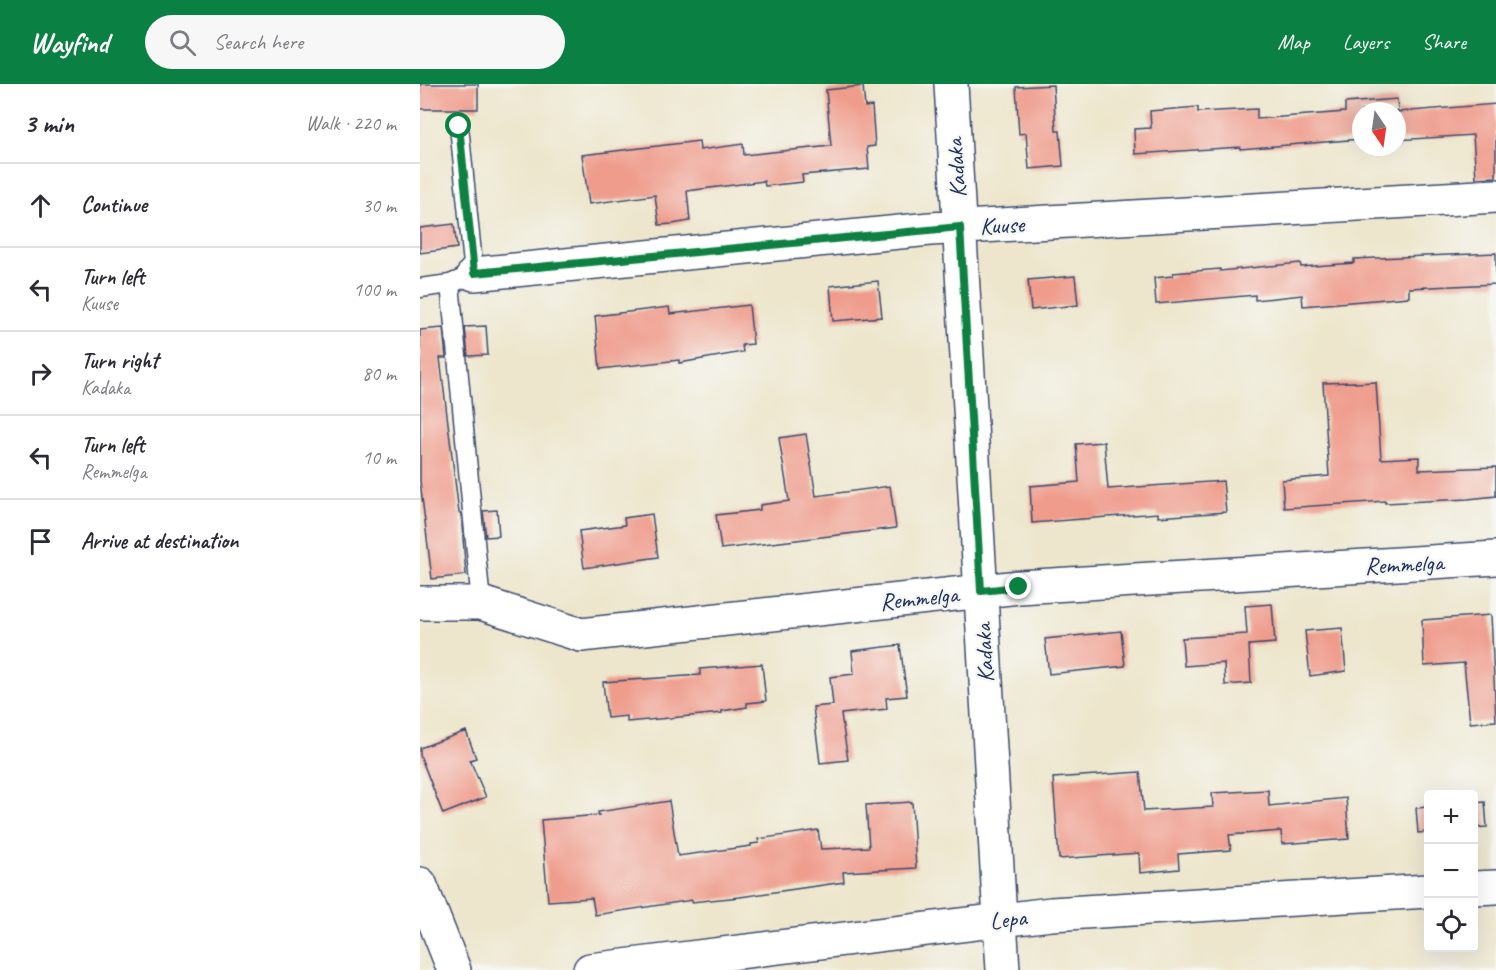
<!DOCTYPE html>
<html lang="en">
<head>
<meta charset="utf-8">
<style>
	body { margin:0; font-family:Caveat,sans-serif; background:#f7f7f7; color:#2b2b33 }
	.controls { position:absolute; right:18px; bottom:18px; display:grid; overflow:hidden; border-radius:6px; box-shadow:0 6px 24px #0002 }
	.controls button { width:54px; height:54px; display:grid; place-items:center; padding:0; border:0; border-bottom:2px solid #e1e1e2; background:#fff; color:#2b2b33; font:30px sans-serif }
	.compass { position:absolute; left:932px; top:18px; width:54px; height:54px; border-radius:50%; background:#fff; box-shadow:0 6px 24px #0002; rotate:167deg }
	.stop { position:absolute; width:18px; height:18px; margin:-14px; border:4px solid #0b8043; border-radius:50%; background:#fff }
	.stop.end { background:#0b8043; border-color:#fff; box-shadow:0 2px 6px #0008 }
	.list { margin:0; padding:0; list-style:none }
	h2 { display:flex; justify-content:space-between; align-items:center; height:78px; margin:0; padding:0 24px; font-size:26px }
	h2 small { font-size:20px; font-weight:400; color:#7c7c81 }
	.list li { display:grid; grid-template-columns:39px 1fr auto; gap:18px; align-items:center; box-sizing:border-box; height:84px; padding:0 24px; border-top:2px solid #e1e1e2 }
	.list b { display:block; font-size:22px; white-space:nowrap }
	.list p { margin:0; font-size:20px; white-space:nowrap; color:#7c7c81 }
	.list em { font-size:20px; font-style:normal; color:#7c7c81 }
	.icon { flex:none; width:33px; height:33px; fill:none; stroke:currentColor; stroke-width:2; stroke-linecap:round; stroke-linejoin:round }
	.map { position:relative; flex:none; width:1076px; height:886px; overflow:hidden }
	header { display:flex; align-items:center; gap:36px; box-sizing:border-box; height:84px; padding:0 30px; background:#0b8043; color:#fff }
	header strong { font-size:28px }
	nav { display:flex; gap:33px; margin-inline-start:auto; font-size:21px }
	.search { width:420px; height:54px; background:#f7f7f7; display:flex; align-items:center; gap:15px; box-sizing:border-box; padding:0 21px; border-radius:33px; color:#7c7c81; font-size:22px }
	main { display:flex }
	aside { flex:1; background:#fff }
	.map>svg:first-child { display:block }
</style>
</head>
<body>
<header>
<strong>Wayfind</strong>
<div class="search"><svg class="icon" aria-label="search" viewBox="0 0 24 24"><circle cx="10" cy="10" r="6"/><path d="M15 15l6 6"/></svg>Search here</div>
<nav><a>Map</a><a>Layers</a><a>Share</a></nav>
</header>
<main>
<aside>
<h2>3 min<small>Walk · 220 m</small></h2>
<ul class="list">
<li><svg class="icon" aria-label="ahead" viewBox="0 0 24 24"><path d="M12 20V5M6 11l6-6 6 6"/></svg><div><b>Continue</b></div><em>30 m</em></li>
<li><svg class="icon" aria-label="left" viewBox="0 0 24 24"><path d="M17 20v-9H6M10 6l-5 5 5 5"/></svg><div><b>Turn left</b><p>Kuuse</p></div><em>100 m</em></li>
<li><svg class="icon" aria-label="right" viewBox="0 0 24 24"><path d="M7 20v-9h11M14 6l5 5-5 5"/></svg><div><b>Turn right</b><p>Kadaka</p></div><em>80 m</em></li>
<li><svg class="icon" aria-label="left" viewBox="0 0 24 24"><path d="M17 20v-9H6M10 6l-5 5 5 5"/></svg><div><b>Turn left</b><p>Remmelga</p></div><em>10 m</em></li>
<li><svg class="icon" aria-label="arrive" viewBox="0 0 24 24"><path d="M6 21V4h12l-3 4 3 4H6"/></svg><div><b>Arrive at destination</b></div></li>
</ul>
</aside>
<div class="map">
<svg width="1076" height="886" viewBox="0 0 1076 886">
	<rect width="100%" height="100%" fill="#f6f6f2"/>
	<filter id="ink" filterUnits="userSpaceOnUse"><feTurbulence type="fractalNoise" baseFrequency=".0167" numOctaves="2"/><feDisplacementMap in="SourceGraphic" scale="12" xChannelSelector="R" yChannelSelector="G"/><feConvolveMatrix kernelMatrix="1 2 1 2 8 2 1 2 1" color-interpolation-filters="sRGB"/></filter>
	<filter id="wash" filterUnits="userSpaceOnUse"><feTurbulence type="fractalNoise" baseFrequency=".008" numOctaves="4" result="noise"/><feDisplacementMap in="SourceGraphic" scale="24" xChannelSelector="R" yChannelSelector="G"/><feGaussianBlur stdDeviation="1.35" result="paint"/><feColorMatrix in="noise" values="0 0 0 0 0 0 0 0 0 0 0 0 0 0 0 0 0 1.4 0 .05"/><feComposite in="paint" operator="in"/></filter>
	<g filter="url(#wash)">
		<rect width="100%" height="100%" fill="#ede6cc"/>
		<g id="blocks">
			<!-- building -->
			<path fill="#ef9c8c" d="M0,0h58v25h-58z
				M633,1l3,46h4l3,35 -34,3 -3,-36 -7,1 -3,-47z
				M443,2l2,21 7,-1 3,40 -8,1 2,22 -67,6 1,7 -38,4 -1,-5 -77,10 3,30 -18,3 -13,1 -4,-30 -66,9 -7,-49 117,-14 1,9 43,-6 1,11 87,-9 -5,-56z
				M977,15l1,13 98,-8v73l-20,1 -3,-43 -76,5v-29h-36v28l-121,10v-2l-105,7 -1,-25 17,-1 -1,-17 48,-4v5l59,-3v10l88,-7v-9z
				M34,140l3,24 -37,5v-25z
				M1076,169v31l-87,4v9l-106,9 -1,-11 -47,5v-5l-99,9 -2,-26 18,-2 1,-3 47,-4v2l80,-8 1,4 53,-4v-4z
				M655,192l3,29 -47,5 -3,-30z
				M458,197l4,36 -49,4 -3,-35z
				M329,221l4,39 -11,1 1,7 -64,11v-3l-79,9 -5,-53 74,-9 1,7z
				M66,242l2,29 -20,1 -3,-29z
				M23,244l3,30h-6l19,155h2l5,62 -34,4 -12,-98v-151z
				M935,298v1l21,-1 5,77 38,-2v13l77,-3v29l-28,3 -83,4v-2l-101,7 -2,-28 47,-4 -6,-93z
				M386,350l10,62 74,-10 6,42 -175,21 -5,-34 44,-5v-5l29,-4 -10,-63z
				M684,358l4,47 115,-8 3,31 -68,5v-4l-126,10 -2,-37 49,-4 -3,-38z
				M77,426l2,26 -13,1 -3,-26z
				M232,430l6,43 -74,11 -5,-37 46,-6 -1,-7z
				M852,520l3,39 -26,2 2,38 -26,2 -1,-22 -40,3 -2,-28 65,-4 -2,-28z
				M1071,531l5,106 -26,2 -6,-60 -40,3 -2,-46z
				M922,544l4,43 -36,5 -5,-45z
				M701,547l4,35 -76,8 -4,-35z
				M480,561l7,51 -21,2 1,11 -46,5 7,46 -28,3 -7,-56 20,-2 -3,-28 24,-3 -2,-23z
				M342,580l4,37 -19,2v4l-25,4v2l-95,9v-6l-20,2 -4,-36 97,-7v-6z
				M46,647l10,27 -6,2 16,37 -43,17 -23,-59v-7z
				M720,688l4,39 69,-4 -1,-14 56,-3 1,16 77,-8 3,41 -67,5 -1,-13 -52,4 2,15 -53,4 1,15 -39,4 -1,-20 -80,6 -6,-81z
				M249,717l9,55 73,-10v-2l8,-1 -1,-4 60,-9 3,19 48,-2 -3,-42 46,-3 4,66 -73,4 1,10 -104,15 -48,5v-2l-97,15 -3,-17 -44,3 -7,-81 58,-5 -1,-3z
				M1065,718l2,25 -14,1v-25z
				M1008,723v25l-10,1 -2,-25z"/>
		</g>
	</g>
	<g filter="url(#ink)">
		<use href="#blocks" fill-opacity="0" stroke="#3a4a6e" stroke-width="1.5"/>
		<g fill="none" stroke-linecap="round" stroke-linejoin="round">
			<!-- lane casing -->
			<g stroke="#3a4a6e" stroke-width="21">
				<path id="lane" d="M30,200l31,319
					M0,204l30,-4 24,-10 -15,-148"/>
			</g>
			<!-- street casing -->
			<g stroke="#3a4a6e" stroke-width="36">
				<path id="street" d="M531,0l52,886
					M54,190l456,-45 566,-33
					M0,519h61l100,32 438,-48 477,-29
					M0,800l34,86
					M1054,804l22,-1
					M170,886l461,-56 377,-23"/>
			</g>
			<!-- lane -->
			<use href="#lane" stroke="#fff" stroke-width="18"/>
			<!-- street -->
			<use href="#street" stroke="#fff" stroke-width="33"/>
		</g>
	</g>
	<g fill="none" stroke-linecap="round" stroke-linejoin="round" filter="url(#ink)">
		<!-- route -->
		<path stroke="#0b8043" stroke-width="8" d="M39,42l15,147 486,-46 21,364 38,-4"/>
	</g>
	<g text-anchor="middle" dominant-baseline="central" stroke-width="4.5" stroke-linejoin="round" paint-order="stroke">
		<!-- street labels -->
		<g font-size="24" fill="#1b2f5e" stroke="#f6f6f2">
			<text transform="translate(536 84) rotate(-94)">Kadaka</text>
			<text transform="translate(582 141) rotate(-3)">Kuuse</text>
			<text transform="translate(984 480) rotate(-3)">Remmelga</text>
			<text transform="translate(499 514) rotate(-6)">Remmelga</text>
			<text transform="translate(564 569) rotate(-93)">Kadaka</text>
			<text transform="translate(588 835) rotate(-7)">Lepa</text>
		</g>
	</g>
</svg>
<div class="controls">
<button>+</button>
<button>−</button>
<button><svg class="icon" aria-label="locate" viewBox="0 0 24 24"><circle cx="12" cy="12" r="6"/><path d="M12 2v4M12 18v4M2 12h4M18 12h4"/></svg></button>
</div>
<svg class="compass" viewBox="-18 -18 36 36"><path d="M0-13l5 13h-10z" fill="#e53935"/><path d="M0 13l5-13h-10z" fill="#7c7c81"/></svg>
<div class="stop" style="left:39px;top:42px"></div>
<div class="stop end" style="left:599px;top:503px"></div>
</div>
</main>
</body>
</html>
